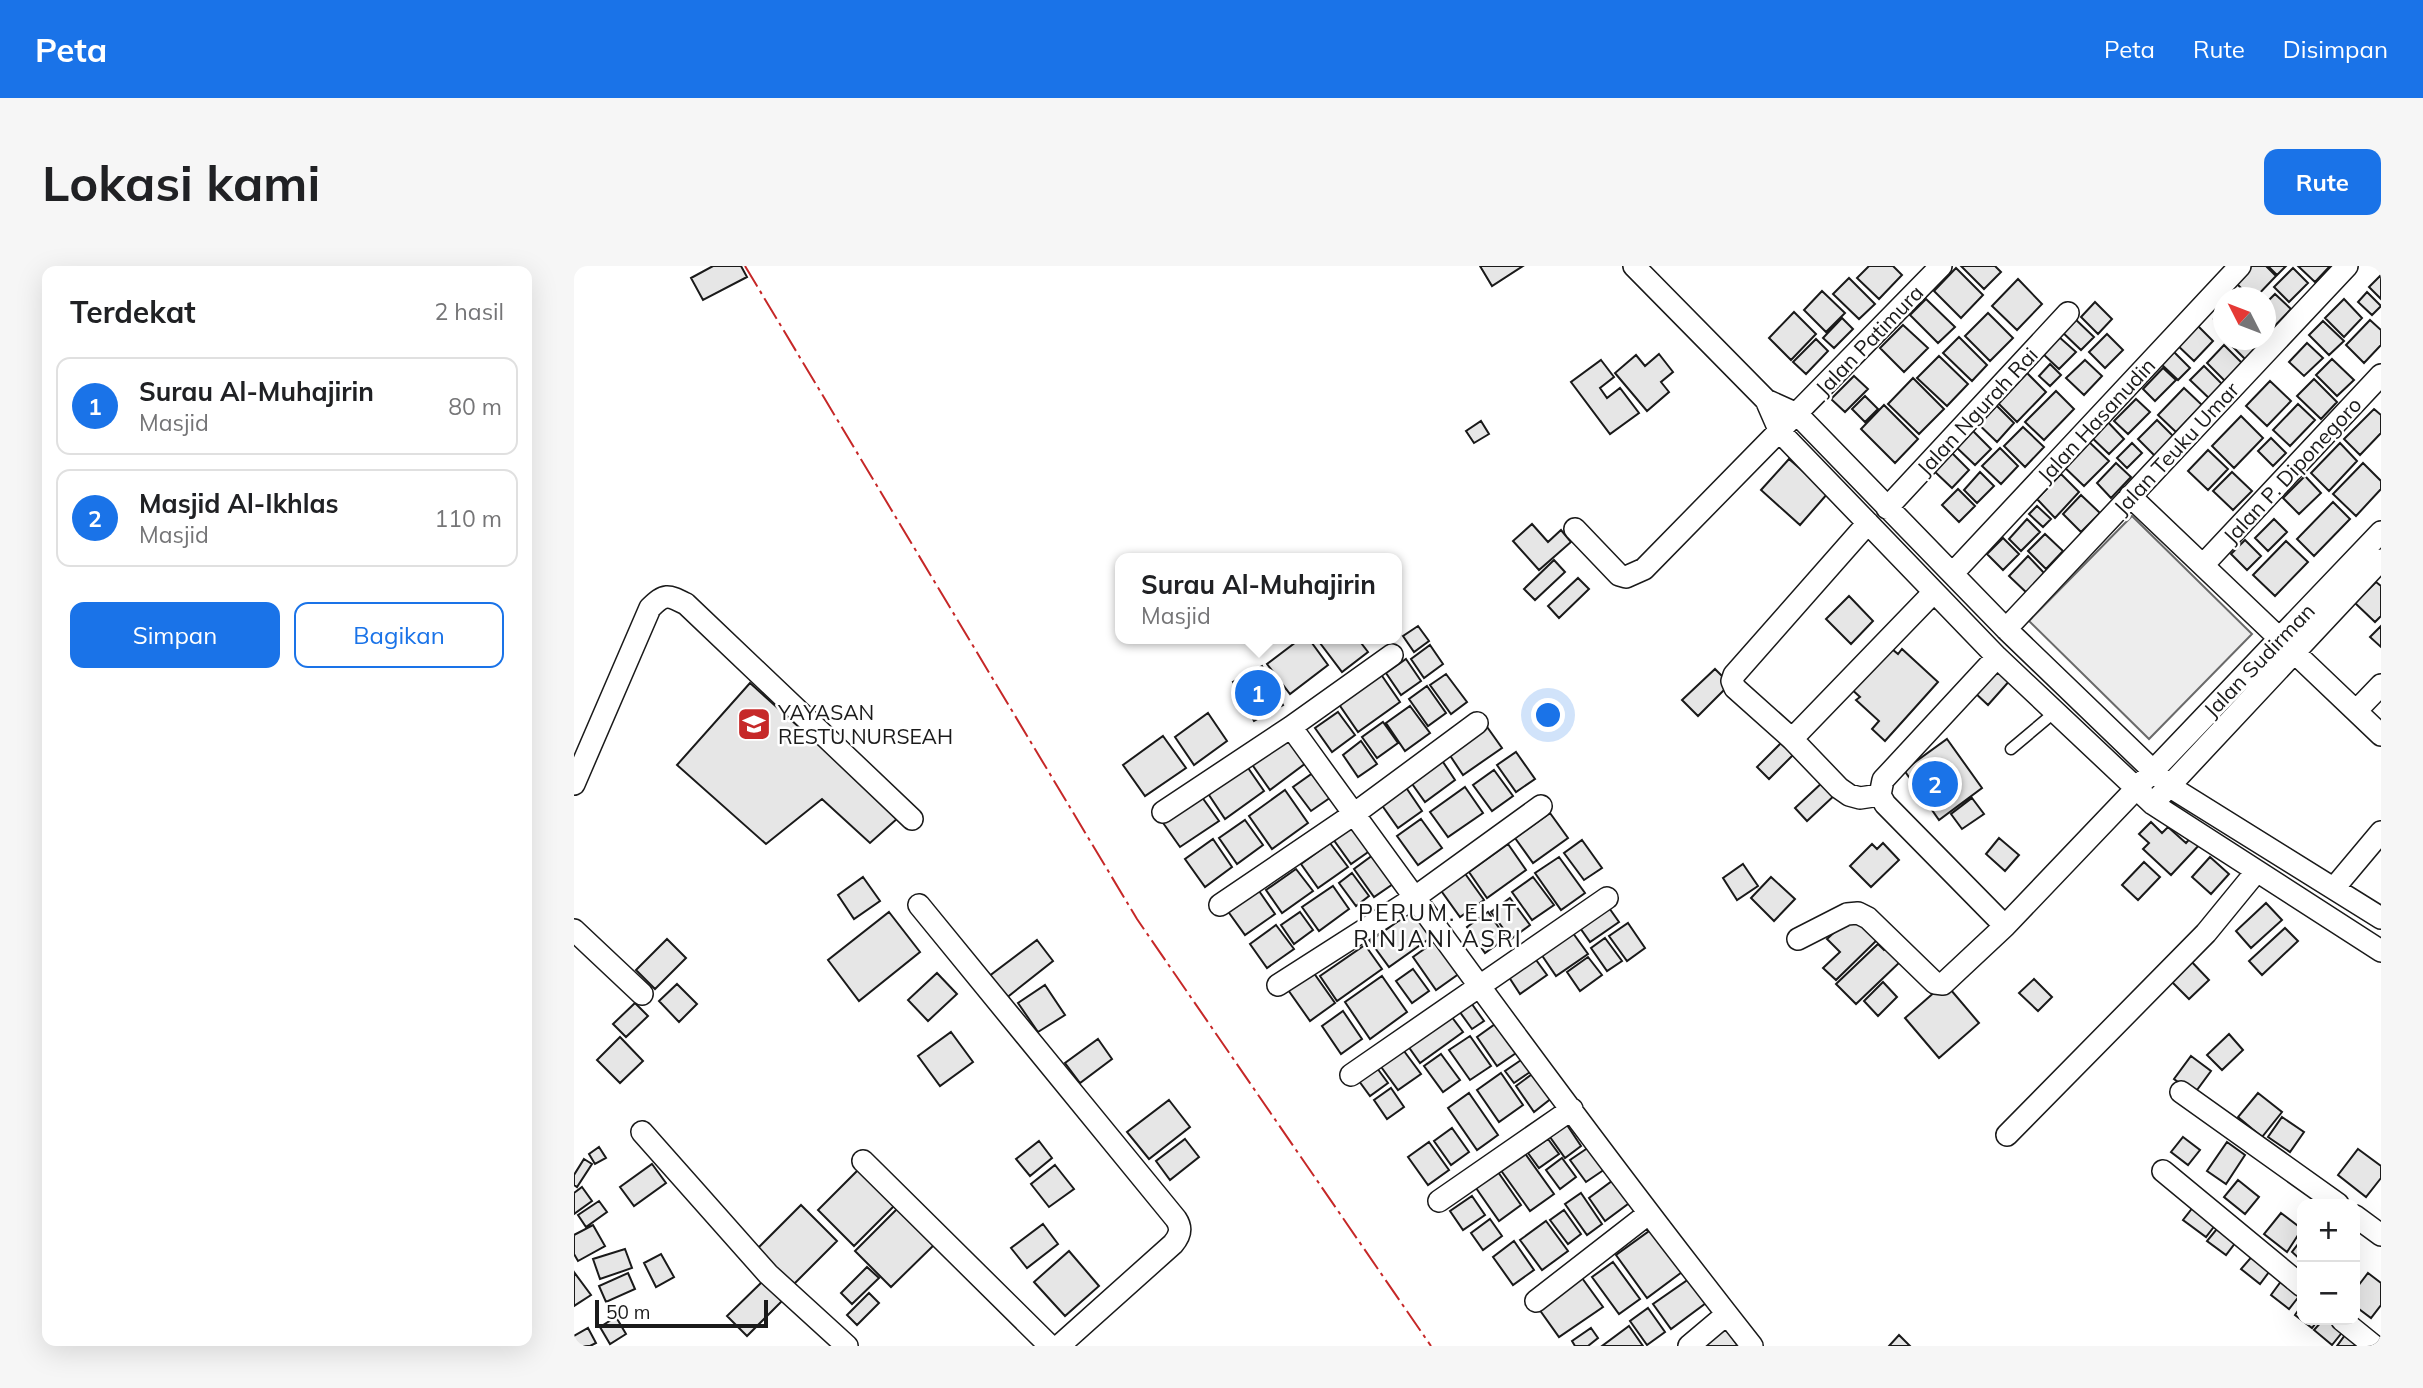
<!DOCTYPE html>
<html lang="id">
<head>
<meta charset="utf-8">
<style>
	body { margin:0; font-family:Mulish,sans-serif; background:#f6f6f6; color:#202124 }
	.controls { position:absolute; right:21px; bottom:21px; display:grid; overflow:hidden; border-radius:14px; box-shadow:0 7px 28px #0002 }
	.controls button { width:63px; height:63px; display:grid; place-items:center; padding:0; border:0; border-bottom:2px solid #e0e0e0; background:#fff; color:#202124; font:35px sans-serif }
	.compass { position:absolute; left:1639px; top:21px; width:63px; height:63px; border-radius:50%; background:#fff; box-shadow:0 7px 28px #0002; rotate:312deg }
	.scale { position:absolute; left:21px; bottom:18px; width:173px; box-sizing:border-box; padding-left:7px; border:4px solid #1a1a1a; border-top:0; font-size:19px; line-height:24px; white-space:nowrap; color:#1a1a1a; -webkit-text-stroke:5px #fff; paint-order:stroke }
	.you { position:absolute; left:975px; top:450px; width:24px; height:24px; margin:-18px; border:5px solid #fff; border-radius:50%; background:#1a73e8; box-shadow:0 0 0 10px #1a73e833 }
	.badge { display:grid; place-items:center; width:46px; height:46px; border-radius:50%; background:#1a73e8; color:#fff; font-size:23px; font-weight:700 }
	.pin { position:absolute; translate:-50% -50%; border:4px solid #fff; box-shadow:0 2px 7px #0006 }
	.popup { position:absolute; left:541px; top:287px; width:287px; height:91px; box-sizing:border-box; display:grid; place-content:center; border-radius:14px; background:#fff; filter:drop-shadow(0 2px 5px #0005); font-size:23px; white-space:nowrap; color:#757577 }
	.popup b { font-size:26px; color:#202124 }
	.popup::after { content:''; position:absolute; left:50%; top:100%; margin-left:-14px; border:14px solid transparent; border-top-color:#fff }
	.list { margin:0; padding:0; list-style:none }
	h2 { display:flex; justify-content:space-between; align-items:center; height:91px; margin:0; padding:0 28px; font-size:30px }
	h2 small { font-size:23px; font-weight:400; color:#757577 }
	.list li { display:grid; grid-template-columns:46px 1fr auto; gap:21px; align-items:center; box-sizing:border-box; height:98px; margin:0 14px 14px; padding:0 14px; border:2px solid #e0e0e0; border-radius:14px }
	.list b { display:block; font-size:26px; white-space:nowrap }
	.list p { margin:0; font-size:23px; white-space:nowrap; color:#757577 }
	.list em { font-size:23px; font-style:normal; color:#757577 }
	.actions { display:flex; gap:14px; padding:21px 28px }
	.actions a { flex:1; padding:16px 0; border:2px solid #1a73e8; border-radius:14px; text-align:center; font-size:24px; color:#1a73e8 }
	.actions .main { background:#1a73e8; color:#fff }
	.map { position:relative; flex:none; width:1807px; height:1080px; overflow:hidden; border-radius:14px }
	header { display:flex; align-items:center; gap:42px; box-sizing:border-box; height:98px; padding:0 35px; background:#1a73e8; color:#fff }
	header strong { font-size:33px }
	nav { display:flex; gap:38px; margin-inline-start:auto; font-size:24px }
	.intro { display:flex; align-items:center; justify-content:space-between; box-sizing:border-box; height:168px; padding:0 42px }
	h1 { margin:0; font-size:49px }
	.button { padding:18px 32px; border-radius:14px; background:#1a73e8; color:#fff; font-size:24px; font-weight:700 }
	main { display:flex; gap:42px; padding:0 42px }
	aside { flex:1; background:#fff; border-radius:14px; box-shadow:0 7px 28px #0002 }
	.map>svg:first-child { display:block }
</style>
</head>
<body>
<header>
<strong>Peta</strong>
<nav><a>Peta</a><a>Rute</a><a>Disimpan</a></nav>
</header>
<div class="intro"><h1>Lokasi kami</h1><a class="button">Rute</a></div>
<main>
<aside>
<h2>Terdekat<small>2 hasil</small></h2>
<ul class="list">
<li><span class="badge">1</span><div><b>Surau Al-Muhajirin</b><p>Masjid</p></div><em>80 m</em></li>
<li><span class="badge">2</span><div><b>Masjid Al-Ikhlas</b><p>Masjid</p></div><em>110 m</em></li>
</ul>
<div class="actions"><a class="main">Simpan</a><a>Bagikan</a></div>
</aside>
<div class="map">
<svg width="1807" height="1080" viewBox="0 0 1807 1080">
	<rect width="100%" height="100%" fill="#fff"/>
	<!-- green -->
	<path fill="#ededed" stroke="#6a6a6a" stroke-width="2" d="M1558,250l120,118 -103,105 -120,-118z"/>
	<!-- building -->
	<path fill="#e6e6e6" stroke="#1a1a1a" stroke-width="2" d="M139,0h28l6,11 -44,23 -12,-22z
		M906,0h43l-31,20z
		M1295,0h24l9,9 -23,24 -22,-21z
		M1387,0h34l6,6 -17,17z
		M1671,0h21l10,10 -21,22h-4l-19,-19z
		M1694,0h18l-9,9z
		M1724,0h32l-15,16z
		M1382,2l27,27 -22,23 -27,-27z
		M1719,2l15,15 -19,19 -15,-15z
		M1807,9v24l-12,-12z
		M1275,12l26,26 -16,15 -26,-25z
		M1444,13l24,25 -25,26 -25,-24z
		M1248,25l23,22 -19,19 -22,-22z
		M1793,26l14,14 -9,9 -14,-13z
		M1701,28l16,15 -25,26v-32z
		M1352,33l29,28 -17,16 -28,-28z
		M1770,33l18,19 -18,19 -19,-19z
		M1521,36l17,17 -14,15 -17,-17z
		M1650,43v19l-10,-9z
		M1220,46l22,22 -25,26 -22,-22z
		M1414,47l25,25 -23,23 -25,-25z
		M1498,50l22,21 -13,13 -22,-21z
		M1268,52l11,11 -19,19 -11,-10z
		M1796,54l11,10v15l-17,18 -18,-18z
		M1749,55l21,20 -15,14 -20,-20z
		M1621,57l18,18 -19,20 -19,-18z
		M1329,59l25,23 -24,24 -24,-24z
		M1533,68l16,16 -18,18 -16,-16z
		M1484,70l18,16 -17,17 -17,-16z
		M1385,71l28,28 -15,16 -29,-28z
		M1242,73l12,12 -22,23 -13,-12z
		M1656,74h15l11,10 -10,10 -18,-18z
		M1733,77l16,15 -19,18 -15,-14z
		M1650,79l19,19 -17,18 -19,-19z
		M1598,84l18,18 -12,12 -18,-17z
		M1085,88l14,18 -12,10 8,10 -22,19 -32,-38 21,-18 9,11z
		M1365,90l29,28 -21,22 -30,-28z
		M1758,93l22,21 -17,16 -21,-21z
		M1027,94l13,17 -14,11 7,10 13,-10 19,25 -29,21 -39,-52z
		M1511,94l17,16 -18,19 -18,-17z
		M1476,98l11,11 -11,11 -11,-10z
		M1630,100l21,21 -13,14 -22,-21z
		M1589,102l13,12 -21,21 -12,-12z
		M1453,107l19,19 -29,30 -19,-19z
		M1280,110l14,13 -23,23 -14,-13z
		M1339,112l31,31 -25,25 -31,-30z
		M1740,113l23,23 -16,17 -24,-23z
		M1696,115l21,20 -24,25 -21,-20z
		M1610,122l18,17 -26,27 -18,-17z
		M1482,125l18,18 -30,31 -19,-18z
		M1291,130l13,13 -13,13 -13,-13z
		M1562,133l14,13 -22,22 -14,-13z
		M1417,134l23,23 -17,19 -24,-23z
		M1724,138l17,16 -25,26 -17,-16z
		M1310,139l34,34 -23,24 -34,-34z
		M1800,143l7,6v18l-21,22 -16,-16z
		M1667,150l22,22 -29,30 -22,-22z
		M1531,153l19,20 -15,15 -20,-19z
		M1583,154l19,19 -19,19 -19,-19z
		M907,155l8,13 -15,9 -8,-12z
		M1449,161l21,20 -19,20 -21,-21z
		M1398,164l19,19 -16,16 -20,-19z
		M1697,172l15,15 -13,13 -15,-15z
		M1513,174l22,21 -25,25 -22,-21z
		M1558,177l10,10 -15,15 -10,-10z
		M1766,177l17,18 -28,30 -18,-18z
		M1426,182l18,18 -17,18 -19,-18z
		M1634,184l20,19 -20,21 -20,-19z
		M1378,187l17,17 -17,18 -18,-17z
		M1215,193l39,34 -28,32 -39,-35z
		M1542,197l15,14 -20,21 -14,-15z
		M1789,197l18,18v8l-25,27 -23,-22z
		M1406,206l14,14 -17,17 -13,-13z
		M1658,206l20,19 -19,19 -20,-19z
		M1487,208l18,18 -24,26 -18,-19z
		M1731,210l16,17 -22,21 -16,-16z
		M1384,223l17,17 -16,16 -17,-17z
		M1507,229l19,18 -19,19 -18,-18z
		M1759,236l17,17 -36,37 -17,-17z
		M1463,240l14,13 -8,8 -14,-13z
		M1453,253l13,13 -19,19 -12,-12z
		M1700,253l13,13 -19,19 -13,-13z
		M958,258l16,18 13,-12 10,12 -32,28 -26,-29z
		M1471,268l18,17 -17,18 -18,-18z
		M1429,272l16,16 -16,16 -16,-16z
		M1671,274l16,16 -14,14 -16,-16z
		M1712,275l22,21 -33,34 -22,-21z
		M1454,290l18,19 -18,19 -19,-18z
		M980,294l11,12 -30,28 -11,-11z
		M1004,312l11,11 -30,29 -11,-12z
		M1802,316l5,4v30l-6,6 -20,-19z
		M1275,330l24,25 -22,23 -25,-25z
		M844,360l11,15 -15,11 -11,-16z
		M1807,360v21l-11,-10z
		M726,373h9l19,26 -38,29 -23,-30z
		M743,373h41l10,13 -26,20z
		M1312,378l12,10 4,-5 36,33 -53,59 -13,-12 7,-8 -23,-21 4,-3 -12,-11z
		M856,379l13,19 -19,14 -13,-19z
		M832,393l15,22 -20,14 -15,-22z
		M1424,399l14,13 -24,27 -14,-13z
		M688,400l21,39 -29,16 -21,-39z
		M1141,403l15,15 -32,32 -16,-16z
		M804,404l22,32 -42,30 -22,-32z
		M872,408l21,28 -16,12 -21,-29z
		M176,417l149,134 -29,26 -48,-44 -56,45 -89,-79z
		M853,420l19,27 -18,13 -19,-27z
		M836,440l20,27 -25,18 -19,-28z
		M764,446l17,23 -23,17 -17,-24z
		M634,447l19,28 -33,24 -19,-28z
		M809,456l15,21 -21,15 -15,-21z
		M911,458l17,24 -39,27 -16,-24z
		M717,468l19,26 -40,30 -19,-27z
		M589,470l23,32 -41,28 -22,-31z
		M1373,473l35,49 -43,32 -35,-50z
		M787,475l16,23 -19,13 -15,-22z
		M1207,477l12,12 -24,24 -12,-12z
		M942,486l19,27 -19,13 -19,-27z
		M867,493l14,21 -30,22 -15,-21z
		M672,499l18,26 -39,28 -18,-27z
		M743,504l17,25 -23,16 -18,-24z
		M920,504l19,26 -21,15 -19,-26z
		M1251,514l12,13 -30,28 -12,-13z
		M831,520l17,25 -24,17 -17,-24z
		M891,521l18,26 -35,24 -18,-25z
		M711,524l23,33 -36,26 -23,-33z
		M625,527l20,28 -39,26 -19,-27z
		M1398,532l12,16 -22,15 -11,-15z
		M976,547l18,25 -35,25 -18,-25z
		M847,553l21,29 -24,17 -21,-29z
		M671,554l18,25 -26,19 -18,-26z
		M1577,556l11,11 6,-6 18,16 8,-9 8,8 -31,33 -28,-26 6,-6 -10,-9z
		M779,558l18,26 -20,14 -18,-25z
		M1425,572l20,17 -14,16 -19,-17z
		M639,573l19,28 -27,20 -20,-28z
		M1008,574l20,28 -18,12 -20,-27z
		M756,577l18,24 -30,21 -17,-24z
		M1309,577l16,17 -28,27 -21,-21 22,-22 5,5z
		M934,578l18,26 -39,28 -18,-26z
		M799,589l20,29 -19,13 -20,-28z
		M985,591l26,36 -24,17 -26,-37z
		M1636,591l19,17 -18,20 -19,-17z
		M1570,596l16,15 -22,23 -16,-15z
		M1169,598l15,22 -21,14 -14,-22z
		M887,602l23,32 -24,17 -23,-32z
		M722,603l17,22 -31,22 -16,-23z
		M778,607l17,23 -13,10 -17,-23z
		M289,611l17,24 -26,18 -16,-24z
		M959,611l21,28 -22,15 -20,-28z
		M1197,611l24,22 -21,22 -23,-23z
		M759,620l16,23 -30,22 -17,-24z
		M683,622l18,26 -30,21 -18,-25z
		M936,632l20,27 -19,14 -20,-27z
		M1692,637l16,17 -31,28 -15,-17z
		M1033,639l12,17 -29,20 -12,-17z
		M840,644l19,26 -44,31 -19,-26z
		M315,646l31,40 -61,49 -31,-41z
		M726,646l13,18 -19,14 -13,-19z
		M914,646l18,26 -21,15 -18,-26z
		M1279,649l24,25 -41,40 -13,-12 17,-16 -13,-13z
		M1054,657l17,25 -18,13 -18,-25z
		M702,659l18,24 -27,19 -17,-24z
		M1711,662l13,13 -36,34 -13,-14z
		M996,663l18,25 -32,22 -17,-25z
		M1031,672l17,23 -15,10 -16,-23z
		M93,673l19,19 -31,31 -19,-19z
		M463,674l16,21 -48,38 -17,-22z
		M863,674l23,33 -24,17 -23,-33z
		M1304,678l6,6 4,-3 13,14 -45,43 -20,-20z
		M791,679l17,24 -45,32 -17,-25z
		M957,687l16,22 -27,19 -15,-23z
		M1014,691l14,18 -22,16 -13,-19z
		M1615,693l20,21 -20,19 -20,-20z
		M737,703l24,34 -25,18 -24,-34z
		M839,703l16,22 -17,12 -16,-22z
		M363,707l20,21 -29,27 -20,-21z
		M808,710l25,36 -37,27 -25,-37z
		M1460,713l18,18 -14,14 -19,-18z
		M1309,716l14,15 -19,19 -14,-15z
		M1371,717l34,40 -40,35 -34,-40z
		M103,718l20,20 -18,18 -20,-21z
		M471,719l20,30 -27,17 -20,-29z
		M895,734l15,21 -12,8 -15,-21z
		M61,737l13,13 -22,21 -13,-13z
		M769,745l19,28 -21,15 -19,-28z
		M877,750l12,16 -43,31 -12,-17z
		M924,756l21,29 -22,15 -20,-29z
		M377,766l22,30 -33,24 -22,-30z
		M1655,768l14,16 -21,20 -15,-15z
		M896,770l21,30 -21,14 -21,-30z
		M46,771l23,24 -23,22 -23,-23z
		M524,773l14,20 -32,24 -15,-20z
		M827,781l20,27 -23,16 -19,-26z
		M867,788l19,26 -17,12 -19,-26z
		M1617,790l20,15 -17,23 -20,-15z
		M950,792l9,12 -19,13 -9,-12z
		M803,802l11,15 -18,13 -11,-15z
		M961,806l18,25 -19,15 -18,-26z
		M927,807l22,32 -24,17 -22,-32z
		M817,822l13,19 -17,12 -13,-19z
		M895,827l29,42 -21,15 -29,-42z
		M1684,827l24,19 -20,25 -24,-20z
		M595,834l21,27 -41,32 -22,-27z
		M1708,851l22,15 -14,20 -22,-15z
		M993,859l14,21 -16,12 -15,-21z
		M878,862l17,24 -18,13 -17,-24z
		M1609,871l17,13 -12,15 -17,-13z
		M611,873l14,18 -29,23 -14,-19z
		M974,873l11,15 -20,14 -11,-15z
		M465,875l13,17 -22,18 -14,-17z
		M855,876l20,28 -21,15 -20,-28z
		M1653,876l18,13 -19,29 -19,-13z
		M1018,879l16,22 -22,15 -16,-22z
		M25,881l7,11 -11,6 -6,-10z
		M1784,883l23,17v12l-15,19 -28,-22z
		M950,886l30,42 -24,17 -30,-42z
		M988,892l14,19 -16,12 -14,-19z
		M10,893l8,5 -15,23 -3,-2v-10z
		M78,898l14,19 -32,23 -14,-19z
		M481,899l19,24 -25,18 -18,-23z
		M288,900l36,36 -44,44 -36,-36z
		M924,906l23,33 -22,16 -23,-33z
		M1042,912l16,23 -27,20 -16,-23z
		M1664,914l21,17 -14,17 -21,-17z
		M8,921l10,14 -18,13v-21z
		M1007,927l21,31 -15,11 -22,-31z
		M898,930l13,19 -22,15 -13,-19z
		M25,935l8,11 -21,15 -8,-12z
		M227,939l36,36 -45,45 -35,-37z
		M326,940l36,37 -45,44 -36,-36z
		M1620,940l22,18 -10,13 -23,-17z
		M990,944l17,24 -13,10 -18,-24z
		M1707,947l21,16 -15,23 -23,-18z
		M916,953l12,17 -19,14 -12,-17z
		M972,955l22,30 -26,19 -22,-30z
		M469,958l15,20 -31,24 -16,-20z
		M1647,958l18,14 -13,17 -19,-14z
		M19,959l12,21 -27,15 -4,-7v-19z
		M1078,963l30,43 -35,26 -31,-43z
		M1728,973v22l-10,-9z
		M940,975l20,29 -21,15 -20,-28z
		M51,983l7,19 -32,11 -7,-20z
		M495,985l30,35 -34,30 -31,-34z
		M87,988l13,23 -18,10 -12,-24z
		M1680,988l18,14 -12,16 -19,-15z
		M1039,996l27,37 -21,15 -27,-37z
		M293,1001l12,11 -27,26 -11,-11z
		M0,1006l17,23 -17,11z
		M54,1007l7,16 -29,13 -7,-16z
		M1794,1007l13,10v22l-10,13 -16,-12v-16z
		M1008,1012l21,29 -44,30 -20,-28z
		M1115,1013l17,24 -35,26 -18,-25z
		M1708,1014l18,15 -11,14 -18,-14z
		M189,1015l19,20 -35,35 -20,-20z
		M295,1027l10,10 -22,22 -10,-10z
		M1728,1039v15h16l-6,8 -17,-13z
		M1074,1042l17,24 -18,13 -17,-24z
		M42,1051l10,17 -16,10 -10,-17z
		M1749,1054h9l12,10 -12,15 -18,-15z
		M1055,1060l14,20h-41z
		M1150,1060l14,20h-42z
		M14,1062l8,15 -6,3h-16v-10z
		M1017,1062l7,10 -10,8h-13l-3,-5z
		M1325,1069l11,11h-21z
		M1771,1069l14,11h-22z"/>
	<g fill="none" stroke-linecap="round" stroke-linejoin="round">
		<!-- lane casing -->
		<g stroke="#1a1a1a" stroke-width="13">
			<path id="lane" d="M1437,483l44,-37"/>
		</g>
		<!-- street casing -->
		<g stroke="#1a1a1a" stroke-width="24">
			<path id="street" d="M1060,0l132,134 14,32 217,225 156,147 228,147
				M1192,134l31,14 209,215 163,157 212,132
				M1556,230l251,239
				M1313,242l181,-195
				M1294,257l-134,152 -2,6 3,7 57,51 47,49 10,7 11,3 20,-3
				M1001,263l44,46 7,2 18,-8 297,-303
				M1629,299l178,-190
				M1379,307l287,-307
				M1432,363l341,-363
				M1423,391l-114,123 -3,15 5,9 120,122
				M1782,445l25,-26
				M717,461c151,209 302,417 461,619
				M1218,473l142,-147
				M0,518l76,-176c15,-15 18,-13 36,-4l226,215
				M1586,530l221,-236
				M589,546l128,-85 101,-72
				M1760,622l47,-56
				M345,639l257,314c6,9 4,17 -3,25l-114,102
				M646,639l134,-91 123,-91
				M0,664l68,64
				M1224,673l49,-25 11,-1 10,5 67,65 8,1 62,-58 376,-394
				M704,719l136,-87 127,-92
				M777,809l256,-177
				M1607,826l157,112
				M68,866l126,142 79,72
				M1433,869l199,-202 50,-61
				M289,895l187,185
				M1589,905l139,115
				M865,935l133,-92
				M1781,950l26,19
				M962,1035l112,-87
				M1768,1054l32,26
				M1115,1080l38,-32"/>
		</g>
		<!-- lane -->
		<use href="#lane" stroke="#fff" stroke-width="10"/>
		<!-- street -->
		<use href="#street" stroke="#fff" stroke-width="21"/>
		<!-- power -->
		<path stroke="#c62828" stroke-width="2" stroke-dasharray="24 5 3.5 5" stroke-linecap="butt" d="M171,0l392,653 294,427"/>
	</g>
	<!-- icons -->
	<defs>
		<g id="school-square" transform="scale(1.75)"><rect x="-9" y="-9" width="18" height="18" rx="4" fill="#c62828" stroke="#fff"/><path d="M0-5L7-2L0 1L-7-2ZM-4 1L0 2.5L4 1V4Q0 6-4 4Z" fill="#fff"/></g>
	</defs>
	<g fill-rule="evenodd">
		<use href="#school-square" x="180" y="458"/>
	</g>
	<g text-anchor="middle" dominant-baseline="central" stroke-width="5" stroke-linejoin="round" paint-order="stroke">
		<!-- street labels -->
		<g font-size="21" fill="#1a1a1a" stroke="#fff">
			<text transform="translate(1295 74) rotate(-46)">Jalan Patimura</text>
			<text transform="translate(1403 145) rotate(-47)">Jalan Ngurah Rai</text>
			<text transform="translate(1522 154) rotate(-47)">Jalan Hasanudin</text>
			<text transform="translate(1602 182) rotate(-47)">Jalan Teuku Umar</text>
			<text transform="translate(1718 204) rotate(-47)">Jalan P. Diponegoro</text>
			<text transform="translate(1685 394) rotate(-46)">Jalan Sudirman</text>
		</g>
		<!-- poi labels -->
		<g font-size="21" fill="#1a1a1a" stroke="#fff" text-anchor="start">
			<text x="204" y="446">YAYASAN<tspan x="204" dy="24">RESTU NURSEAH</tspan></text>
		</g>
		<!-- neighbourhood labels -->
		<g font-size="23" letter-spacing="2" fill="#1a1a1a" stroke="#fff">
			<text x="864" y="646">PERUM. ELIT<tspan x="864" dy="26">RINJANI ASRI</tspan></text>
		</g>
	</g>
</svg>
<div class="controls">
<button>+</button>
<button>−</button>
</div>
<svg class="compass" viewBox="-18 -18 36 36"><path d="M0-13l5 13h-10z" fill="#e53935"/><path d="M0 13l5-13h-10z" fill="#757577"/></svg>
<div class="scale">50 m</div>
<div class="you"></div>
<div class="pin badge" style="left:684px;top:427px">1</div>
<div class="popup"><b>Surau Al-Muhajirin</b>Masjid</div>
<div class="pin badge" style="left:1361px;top:518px">2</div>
</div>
</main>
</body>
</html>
